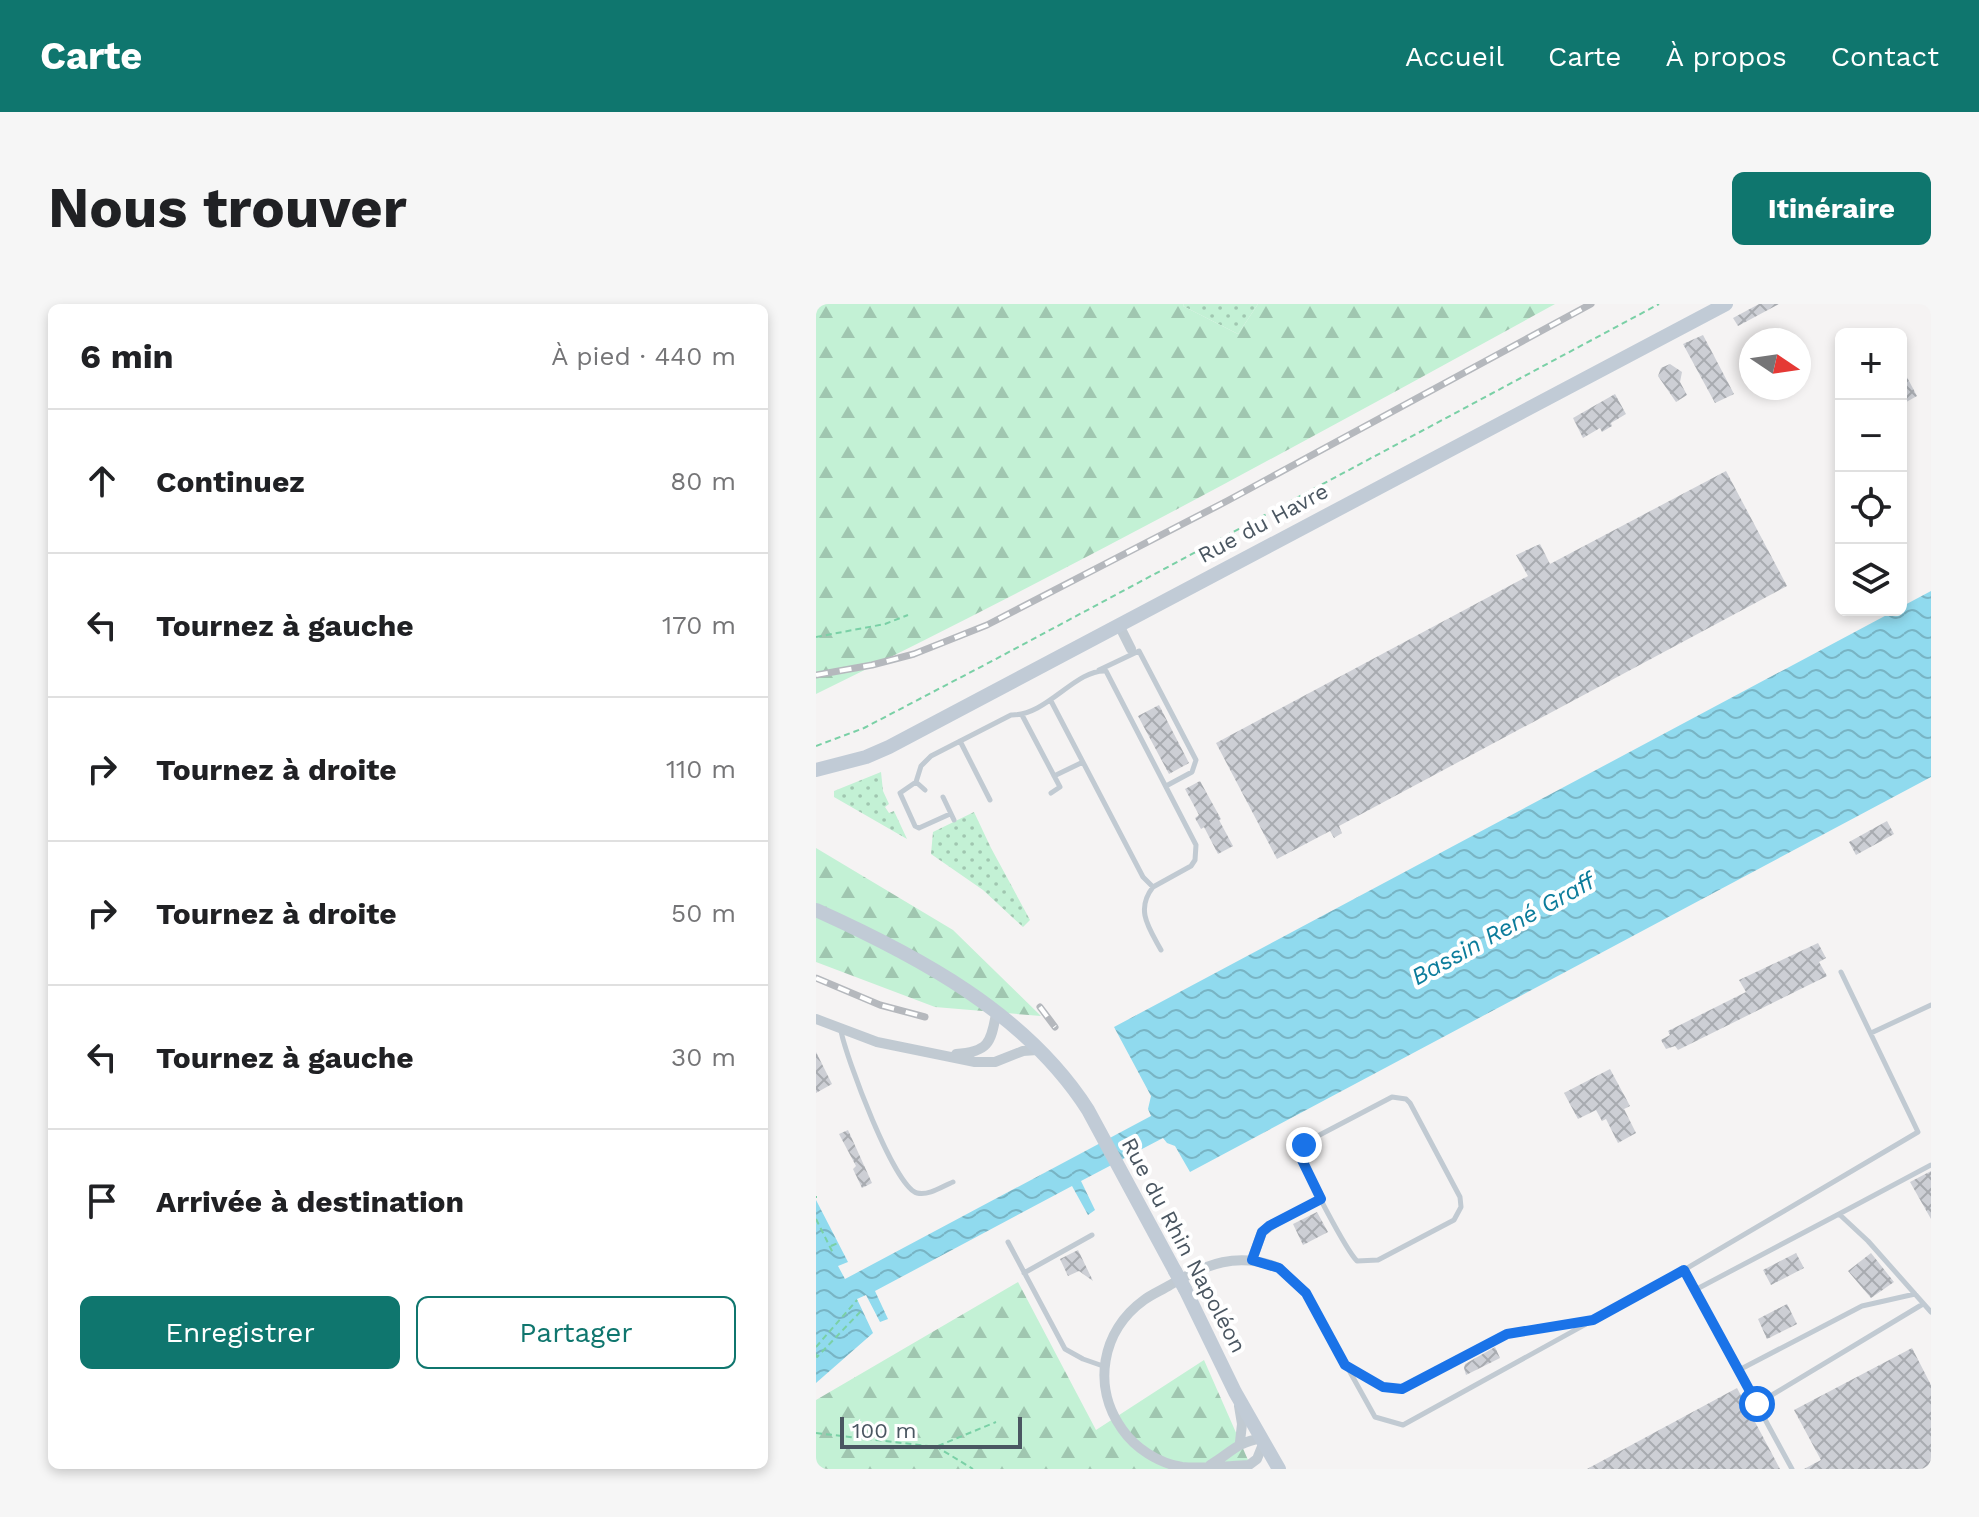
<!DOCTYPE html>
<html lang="fr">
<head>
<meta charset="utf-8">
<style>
	body { margin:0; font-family:"Work Sans",sans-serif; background:#f6f6f6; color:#202124 }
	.controls { position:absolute; right:24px; top:24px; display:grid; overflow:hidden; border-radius:12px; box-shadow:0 4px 12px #0003 }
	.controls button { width:72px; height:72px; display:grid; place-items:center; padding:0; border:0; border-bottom:2px solid #e0e0e0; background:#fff; color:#202124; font:40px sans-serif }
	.compass { position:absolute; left:923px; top:24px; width:72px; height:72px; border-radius:50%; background:#fff; box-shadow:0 4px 12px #0003; rotate:103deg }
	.scale { position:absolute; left:24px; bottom:20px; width:182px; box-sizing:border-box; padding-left:8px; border:4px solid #4a5661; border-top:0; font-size:22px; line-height:28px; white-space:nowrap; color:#4a5661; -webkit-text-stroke:6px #fff; paint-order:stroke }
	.stop { position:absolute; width:24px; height:24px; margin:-18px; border:6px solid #1a73e8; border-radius:50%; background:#fff }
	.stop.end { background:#1a73e8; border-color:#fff; box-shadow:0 2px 8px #0008 }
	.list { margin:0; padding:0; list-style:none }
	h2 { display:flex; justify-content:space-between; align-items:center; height:104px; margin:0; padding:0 32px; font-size:34px }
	h2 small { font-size:26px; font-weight:400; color:#757577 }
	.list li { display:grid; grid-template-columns:52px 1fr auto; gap:24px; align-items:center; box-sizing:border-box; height:144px; padding:0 32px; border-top:2px solid #e0e0e0 }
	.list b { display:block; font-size:30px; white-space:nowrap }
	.list em { font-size:26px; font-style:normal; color:#757577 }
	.actions { display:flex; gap:16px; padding:24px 32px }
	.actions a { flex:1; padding:18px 0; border:2px solid #0f766e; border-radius:12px; text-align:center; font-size:28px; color:#0f766e }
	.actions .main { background:#0f766e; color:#fff }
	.icon { flex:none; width:44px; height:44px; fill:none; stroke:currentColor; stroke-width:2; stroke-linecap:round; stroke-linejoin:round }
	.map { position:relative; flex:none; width:1115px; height:1165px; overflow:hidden; border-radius:12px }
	header { display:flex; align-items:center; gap:48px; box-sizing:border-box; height:112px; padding:0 40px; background:#0f766e; color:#fff }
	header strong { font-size:38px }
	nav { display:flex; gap:44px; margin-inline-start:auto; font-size:28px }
	.intro { display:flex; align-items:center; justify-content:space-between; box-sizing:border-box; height:192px; padding:0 48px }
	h1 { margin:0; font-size:56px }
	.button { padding:20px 36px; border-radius:12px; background:#0f766e; color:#fff; font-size:28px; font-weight:700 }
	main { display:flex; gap:48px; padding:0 48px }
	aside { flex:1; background:#fff; border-radius:12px; box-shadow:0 4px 12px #0003 }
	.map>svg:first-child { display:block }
</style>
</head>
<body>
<header>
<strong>Carte</strong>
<nav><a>Accueil</a><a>Carte</a><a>À propos</a><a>Contact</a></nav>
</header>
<div class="intro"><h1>Nous trouver</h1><a class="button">Itinéraire</a></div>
<main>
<aside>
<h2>6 min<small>À pied · 440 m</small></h2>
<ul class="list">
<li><svg class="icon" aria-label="ahead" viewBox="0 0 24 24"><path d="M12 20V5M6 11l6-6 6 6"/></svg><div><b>Continuez</b></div><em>80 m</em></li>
<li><svg class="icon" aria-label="left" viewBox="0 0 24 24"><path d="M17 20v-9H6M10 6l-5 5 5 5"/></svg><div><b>Tournez à gauche</b></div><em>170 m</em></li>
<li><svg class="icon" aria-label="right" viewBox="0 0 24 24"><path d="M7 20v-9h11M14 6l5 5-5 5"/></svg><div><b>Tournez à droite</b></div><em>110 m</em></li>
<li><svg class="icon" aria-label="right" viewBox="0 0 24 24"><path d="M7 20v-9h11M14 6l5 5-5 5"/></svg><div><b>Tournez à droite</b></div><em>50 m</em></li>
<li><svg class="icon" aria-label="left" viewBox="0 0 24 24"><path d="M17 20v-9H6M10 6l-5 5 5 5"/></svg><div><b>Tournez à gauche</b></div><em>30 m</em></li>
<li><svg class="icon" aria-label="arrive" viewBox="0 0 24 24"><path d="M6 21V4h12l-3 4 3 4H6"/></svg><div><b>Arrivée à destination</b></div></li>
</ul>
<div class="actions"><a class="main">Enregistrer</a><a>Partager</a></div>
</aside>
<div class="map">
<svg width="1115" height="1165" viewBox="0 0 1115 1165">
	<defs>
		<pattern id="grass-dots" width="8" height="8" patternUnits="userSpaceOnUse" patternTransform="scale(2)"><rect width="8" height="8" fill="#c3f1d5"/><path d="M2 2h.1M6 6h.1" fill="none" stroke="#a0c6b0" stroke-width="1.8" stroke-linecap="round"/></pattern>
		<pattern id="forest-firs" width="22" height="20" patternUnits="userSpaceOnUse" patternTransform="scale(2)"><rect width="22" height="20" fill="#c3f1d5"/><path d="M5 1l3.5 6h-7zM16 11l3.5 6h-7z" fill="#a0c6b0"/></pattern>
		<pattern id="water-waves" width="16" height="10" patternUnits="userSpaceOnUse" patternTransform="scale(2)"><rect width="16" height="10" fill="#90daee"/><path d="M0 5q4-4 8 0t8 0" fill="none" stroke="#78b4c4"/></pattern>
		<pattern id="building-cross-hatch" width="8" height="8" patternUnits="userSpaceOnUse" patternTransform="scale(2)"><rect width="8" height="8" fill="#cdcfd5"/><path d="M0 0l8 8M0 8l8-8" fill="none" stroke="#a8abb0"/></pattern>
	</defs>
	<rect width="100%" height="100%" fill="#f5f3f3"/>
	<!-- grass -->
	<path fill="url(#grass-dots)" d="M368,0h74l-20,30 -55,-28z
		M65,468l2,19 6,13 -4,3 4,6 5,-2 13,28 -73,-42v-6z
		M158,508l17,36 39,72 -7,7 -40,-37 -52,-36 2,-22z"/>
	<!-- forest -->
	<path fill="url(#forest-firs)" d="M0,0h368l-1,2 55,28 20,-30h297c-244,134 -489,268 -739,390z
		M0,544l137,82 88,86 -106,-9 -119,-45z
		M202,978l78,148 108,-70 48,109h-436v-69z"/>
	<!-- water -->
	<path fill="url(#water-waves)" d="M1115,287v186l-741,395 -15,-26 -8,-3 -4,-5 -82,43 14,29 -7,5 -16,-29 -197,105 13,28 -8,3 -14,-27 -9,4 16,34 -57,50v-183l32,62 -10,4 7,13 306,-163 -3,-7 3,-13 -37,-69 782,-417h5v-3z"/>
	<!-- building -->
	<path fill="url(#building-cross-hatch)" d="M943,0h20l-41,22 -5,-8z
		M887,31l31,59 -19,9 -32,-59z
		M854,60l12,8 -2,10 7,13 -11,7 -18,-26 3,-8z
		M1085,62l16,30 -16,9z
		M799,90l11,20 -15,9 1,3 -10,6 -2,-4 -17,10 -10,-20z
		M910,167l61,115 -448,240 3,7 -8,5 -4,-7 -53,28 -61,-116 312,-167 -12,-21 24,-11 10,20z
		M343,401l30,58 -20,11 -31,-58z
		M384,477l21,38 -2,1 14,26 -15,8 -14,-27 -3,2 -6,-11 4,-3 -14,-26z
		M1071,517l7,13 -38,21 -7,-13z
		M1002,639l8,15 -7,4 8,14 -149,74 -3,-4 -9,3 -5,-9 9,-5 -2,-4 78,-39 -7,-12z
		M0,748l16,32 -16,9z
		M794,765l20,37 -6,3 12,24 -18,10 -12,-24 -4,2 -6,-11 -18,9 -14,-26z
		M32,826l24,53 -10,5 -9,-19 3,-3 -17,-32z
		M1115,867v48l-21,-37z
		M501,908l11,20 -25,13 -10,-21z
		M262,946l15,31 -14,-10 -11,5 -8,-17z
		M980,949l8,15 -33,17 -8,-15z
		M1055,949l23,29 -23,16 -23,-27z
		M971,1000l10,20 -30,15 -9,-20z
		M679,1043l5,11 -34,17 -2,-7 1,-4z
		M1096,1044l19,37v84h-127l17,-9 -27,-50z
		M921,1084l43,81h-193z"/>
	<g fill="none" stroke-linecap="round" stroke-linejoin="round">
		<!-- path -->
		<path stroke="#7ad0a6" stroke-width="2" stroke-dasharray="6 4" stroke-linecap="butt" d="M0,333l69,-13 23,-9
			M0,442l48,-18 130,-68 665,-356
			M0,893h1
			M0,915l17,34
			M15,942l9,-4
			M0,1043l41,-47
			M0,1050l1,3 45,-47
			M0,1129l121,14 36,22
			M122,1142l58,-24"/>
		<!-- service -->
		<path stroke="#c1cad2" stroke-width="5" d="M283,366l40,-19 57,109 -4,12 -26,14
			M235,397l92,176 10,10
			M206,411l38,72 -9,6
			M144,437l30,59
			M238,472l29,-14
			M100,478l9,8
			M127,493l11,23
			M134,510l-31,14 -4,-2 -15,-33 16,-11 5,-16 10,-10 80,-41c36,1 64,-46 95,-44l90,174 -1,15 -4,6 -38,21c-18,23 -4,41 8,63
			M25,727c5,26 53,156 76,162 12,3 26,-7 36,-11
			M1055,729l60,-28
			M576,793l14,2 4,4 50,94 1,10 -7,13 -76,40 -21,1c-10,-10 -54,-91 -55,-105 0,-8 2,-11 8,-16z
			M1023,910l92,-49
			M457,920l48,-25
			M192,938l57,107 18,10 20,7
			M463,965l27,24 69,124 28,8 281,-155 234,-138 -77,-160
			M868,966l108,199
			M208,969l68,-38
			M879,986l144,-76 29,27 63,71
			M529,1061l38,22 19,2 105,-55 80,-13
			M923,1066l123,-64 53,-12
			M941,1100l166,-100"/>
		<!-- minor -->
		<path stroke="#c1cad2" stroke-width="10" d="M303,321l12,24
			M0,715l61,23 98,20h20l28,-11 14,-1
			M140,750c32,-2 35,-11 40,-40
			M436,956l10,-28 11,-8
			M423,1102l3,18 -2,18
			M447,1140l-6,15 -8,6c-22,1 -46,4 -67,2 -24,-4 -47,-19 -60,-38 -30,-42 -21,-98 22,-129 8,-6 18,-10 26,-15 36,-21 68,-34 109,-17
			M394,1161c18,-10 28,-24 50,-26"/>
		<!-- secondary -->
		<path stroke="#c1cbd6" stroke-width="14" d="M0,466l50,-13 23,-10 837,-443
			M0,606c102,46 210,103 272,200l87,161
			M369,985l50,103 44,77"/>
		<!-- rail casing -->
		<g stroke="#b5b8bd" stroke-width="7">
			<path id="rail" d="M0,371l56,-10 42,-11 73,-29 240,-124 364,-197
				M0,674l64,27 45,12
				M224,703l15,20"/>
		</g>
		<!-- rail -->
		<use href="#rail" stroke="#fff" stroke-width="4" stroke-dasharray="12" stroke-linecap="butt"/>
		<!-- secondary-bridge -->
		<path stroke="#c1cbd6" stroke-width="14" d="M359,967l10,18"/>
	</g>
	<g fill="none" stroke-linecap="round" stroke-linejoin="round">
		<!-- route -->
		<path stroke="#1a73e8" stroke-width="10" d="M488,841l-2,15 19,39 -52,27 -7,6 -10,28 27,8 27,25 39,72 38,22 19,2 105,-55 86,-14 91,-50 73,134"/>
	</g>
	<g text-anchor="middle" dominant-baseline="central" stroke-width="8" stroke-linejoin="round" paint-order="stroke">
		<!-- street labels -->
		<g font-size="22" fill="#4a5661" stroke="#fff">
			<text transform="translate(447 219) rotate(-28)">Rue du Havre</text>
			<text transform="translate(368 941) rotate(62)">Rue du Rhin Napoléon</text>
		</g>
		<!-- water labels -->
		<g font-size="24" font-style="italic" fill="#0c7c9b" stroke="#fff">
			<text transform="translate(687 625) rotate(-29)">Bassin René Graff</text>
		</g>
	</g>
</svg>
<div class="controls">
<button>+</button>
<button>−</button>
<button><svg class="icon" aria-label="locate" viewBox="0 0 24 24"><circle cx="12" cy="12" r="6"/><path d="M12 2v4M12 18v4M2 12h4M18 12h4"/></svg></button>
<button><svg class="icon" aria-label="layers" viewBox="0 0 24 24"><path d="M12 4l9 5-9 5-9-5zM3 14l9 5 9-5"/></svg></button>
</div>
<svg class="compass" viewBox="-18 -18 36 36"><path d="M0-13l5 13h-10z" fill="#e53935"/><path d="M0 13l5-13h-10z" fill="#757577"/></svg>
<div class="scale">100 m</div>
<div class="stop" style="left:941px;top:1100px"></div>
<div class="stop end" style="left:488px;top:841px"></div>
</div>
</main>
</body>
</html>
